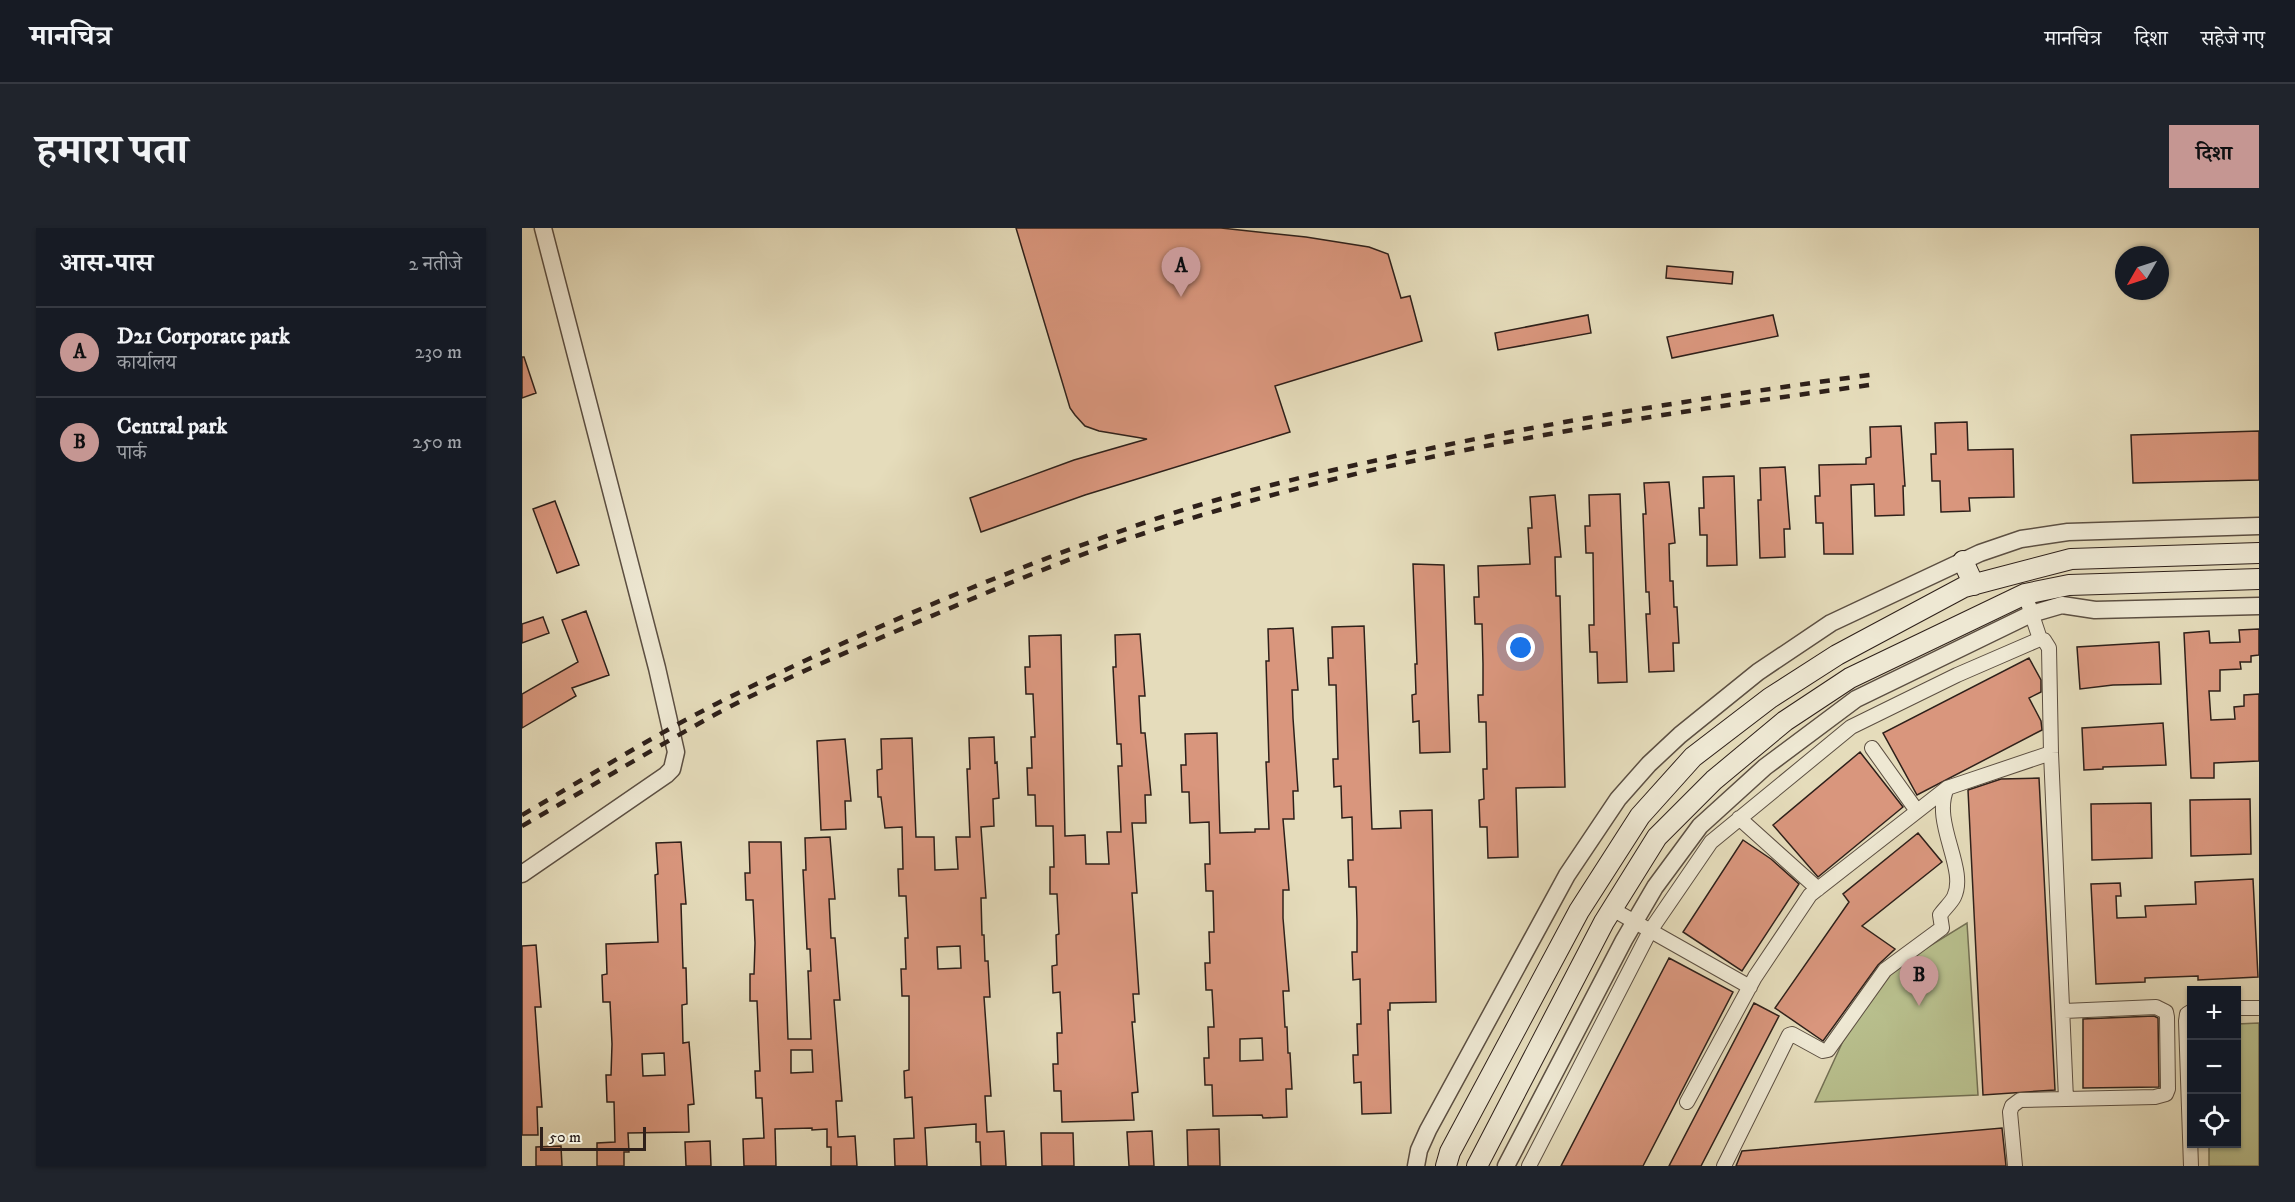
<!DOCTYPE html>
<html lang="hi">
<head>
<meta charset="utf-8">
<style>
	body { margin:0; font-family:"IM FELL DW Pica","Noto Serif Devanagari",serif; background:#20242c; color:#f1f3f6 }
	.controls { position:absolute; right:18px; bottom:18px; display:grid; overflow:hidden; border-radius:0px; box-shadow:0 2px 4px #0004 }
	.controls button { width:54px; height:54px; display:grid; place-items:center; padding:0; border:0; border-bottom:2px solid #363941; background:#171b24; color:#f1f3f6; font:30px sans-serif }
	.compass { position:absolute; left:1593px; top:18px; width:54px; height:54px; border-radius:50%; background:#171b24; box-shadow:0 2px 4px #0004; rotate:231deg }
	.scale { position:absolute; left:18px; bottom:15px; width:106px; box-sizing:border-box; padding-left:6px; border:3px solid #2e201a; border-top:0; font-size:16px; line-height:21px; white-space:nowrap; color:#2e201a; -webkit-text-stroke:4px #eee8d3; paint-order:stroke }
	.you { position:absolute; left:999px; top:420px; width:21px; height:21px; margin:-15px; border:4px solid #fff; border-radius:50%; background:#1a73e8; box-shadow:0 0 0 9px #1a73e833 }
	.badge { display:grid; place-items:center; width:39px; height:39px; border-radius:50%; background:#c59692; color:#111; font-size:20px; font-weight:700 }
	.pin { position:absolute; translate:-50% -50px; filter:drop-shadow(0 2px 3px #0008) }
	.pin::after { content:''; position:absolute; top:32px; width:21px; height:18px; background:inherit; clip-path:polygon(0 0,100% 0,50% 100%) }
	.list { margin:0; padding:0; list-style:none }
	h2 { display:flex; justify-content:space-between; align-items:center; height:78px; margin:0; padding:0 24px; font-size:26px }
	h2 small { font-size:20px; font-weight:400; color:#9ea1a6 }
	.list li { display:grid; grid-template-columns:39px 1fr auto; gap:18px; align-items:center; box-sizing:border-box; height:90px; padding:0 24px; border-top:2px solid #363941 }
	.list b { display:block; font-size:22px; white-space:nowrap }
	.list p { margin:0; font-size:20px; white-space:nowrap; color:#9ea1a6 }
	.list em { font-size:20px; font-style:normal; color:#9ea1a6 }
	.icon { flex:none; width:33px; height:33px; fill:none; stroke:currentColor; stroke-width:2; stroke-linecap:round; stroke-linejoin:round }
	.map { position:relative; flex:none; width:1737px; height:938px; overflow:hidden; border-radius:0px }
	header { display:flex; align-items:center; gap:36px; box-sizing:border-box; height:84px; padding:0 30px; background:#171b24; border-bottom:2px solid #363941 }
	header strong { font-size:28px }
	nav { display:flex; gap:33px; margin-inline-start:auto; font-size:21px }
	.intro { display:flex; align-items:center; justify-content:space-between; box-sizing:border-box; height:144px; padding:0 36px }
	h1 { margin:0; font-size:42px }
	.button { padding:15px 27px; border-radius:0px; background:#c59692; color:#111; font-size:21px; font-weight:700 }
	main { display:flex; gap:36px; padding:0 36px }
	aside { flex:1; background:#171b24; border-radius:0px; box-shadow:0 2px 4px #0004 }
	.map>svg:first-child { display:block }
</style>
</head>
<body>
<header>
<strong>मानचित्र</strong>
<nav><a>मानचित्र</a><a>दिशा</a><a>सहेजे गए</a></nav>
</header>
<div class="intro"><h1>हमारा पता</h1><a class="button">दिशा</a></div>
<main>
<aside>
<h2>आस-पास<small>2 नतीजे</small></h2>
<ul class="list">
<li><span class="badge">A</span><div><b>D21 Corporate park</b><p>कार्यालय</p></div><em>230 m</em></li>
<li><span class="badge">B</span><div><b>Central park</b><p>पार्क</p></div><em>250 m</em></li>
</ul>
</aside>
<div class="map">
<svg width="1737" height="938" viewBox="0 0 1737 938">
	<rect width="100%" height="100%" fill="#e5dcbb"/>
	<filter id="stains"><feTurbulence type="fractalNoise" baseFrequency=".00333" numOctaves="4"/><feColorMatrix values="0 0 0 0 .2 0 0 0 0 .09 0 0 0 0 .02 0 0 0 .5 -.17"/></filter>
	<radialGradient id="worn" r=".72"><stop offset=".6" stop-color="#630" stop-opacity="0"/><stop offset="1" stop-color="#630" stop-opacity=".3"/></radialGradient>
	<!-- green -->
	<path fill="#b8bf8d" stroke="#737054" stroke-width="1.5" d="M1445,695l11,172 -163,7 28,-61 46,-70z
		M1737,795v143h-50v-22h27l1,-120z"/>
	<!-- building -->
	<path fill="#d9967d" stroke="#2e201a" stroke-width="1.5" fill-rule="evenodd" d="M494,0h205l85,9 63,10 19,7 13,44 9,-2 12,45 -147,45 15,46 -205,63 -104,37 -11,-34 104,-38 73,-21 -48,-8 -14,-5 -10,-11 -5,-7z
		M1145,38l66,6 -1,12 -66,-6z
		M1066,87l3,18 -93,17 -3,-17z
		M1251,87l5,21 -106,22 -5,-21z
		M0,129h2l12,36 -14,5z
		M1445,194l1,28 45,-1 1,48 -45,1 1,13 -29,1 -1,-31h-8l-1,-27h5l-1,-31z
		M1379,198l4,60h-2l1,29 -29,1 -1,-32 -23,1 2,69h-29l-1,-31h-7l-1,-27h5l-1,-31 47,-1v-6l5,-1 -1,-30z
		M1737,203v49l-126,3 -2,-48z
		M1263,239l5,62h-6l1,28 -25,1 -2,-58h3l-1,-32z
		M1212,248l3,89 -30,1v-31h-7l-1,-27h5l-1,-31z
		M1147,254l6,61 -6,1 1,37h3l1,26h3l2,36h-6l1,28 -25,1 -3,-58h4l-1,-22h-3l-3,-78h3l-2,-31z
		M1098,266l7,188 -29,1 -1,-31h-7l-1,-27h5l-1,-72h-7l-1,-27h5l-1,-31z
		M1033,267l6,62h-6l1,39h4l5,191 -49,1 2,69 -30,1 -1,-31h-7l-1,-27 5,-1 -1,-30h4l-1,-47h-7l-1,-27h5v-31l-1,-40h-7l-1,-27h5l-1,-31 52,-2 -2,-36h4l-2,-31z
		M33,273l24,64 -22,8 -24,-64z
		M891,336l31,1 6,187 -30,1 -1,-32 -6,1 -1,-27 4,-1 -1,-30h2z
		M64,383l23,64 -37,13 4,8 -54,32v-34l56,-32 -16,-42z
		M21,389l6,16 -27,10v-19z
		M842,398l8,203 29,-1 -1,-17 32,-1 4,192 -46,1v7h-2l3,103 -29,1 -1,-32 -7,1 -1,-28h5l-1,-31h4l-1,-45 -7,1 -1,-28h5v-31l-1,-34h-7l-1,-27h5l-1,-43 -10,1 -1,-32 -7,1 -1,-28h5l-2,-74h-7l-1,-27h5l-1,-31z
		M771,400l5,62h-6l1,28 5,73h-5l1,28h-11l6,71h-6v28l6,73h-6l2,36h2l1,26h2l2,36h-6l1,28 -24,1 -1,-3 -49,1 -1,-31h-7l-1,-27h5l-1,-31h6l-2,-37h-6l-1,-27h5l-1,-31h5l-1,-41h-7l-1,-27h5l-1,-42 -19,1 -1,-31h-7l-1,-27h5l-1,-31 32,-1 3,100 35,-1v-3h14l-3,-67h3l-3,-101h3l-1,-32zM740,810l1,22 -23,1v-22z
		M1737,401v26l-8,1v6h-11l1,7 -21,1v21h-11l2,29 24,-1 -1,-12 10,-1v-11l15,-1v67l-45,2v15h-23l-7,-145 25,-2 1,12 30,-1 -1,-12z
		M618,406l5,62h-6l2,37h4l6,62h-6l1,28h-14l5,70h-5l7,101h-6l2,28h-3l6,70 -6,1 2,27 -72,2 -1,-31h-7l-1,-27h5l-1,-31h5l-2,-41 -7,1 -1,-27 5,-1 -1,-30 3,-1 -2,-40h-7v-27h4l-1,-41h-17l-1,-31h-7l-1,-27h5l-1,-31h4l-2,-43h-7l-1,-27h5l-1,-31 32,-1 4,201 20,-1 1,29h23l-2,-32h14l-3,-66h4l-1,-22h-4l-4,-77h3l-1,-32z
		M1637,414l2,42 -48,1 -33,4 -3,-42z
		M1507,430l12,22v12l-12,6 12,23 1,9 -125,65 -34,-62z
		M1641,495l3,42 -63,2v2l-19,1 -2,-42z
		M472,509l1,26 2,-1 2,36 -6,1 1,27 -13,1 5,71h-5l1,37h2l1,26h3l2,36h-6l7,99h-6l2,36 17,-1 2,35h-25l-1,-24h-4v-18l-51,4 2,38h-32l-1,-27 20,-1 -2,-41 -7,1 -1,-27 5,-1v-74h-7l-1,-27h5l-1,-31h3l-2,-42h-7l-1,-27h5l-1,-42 -17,1 -4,-31h-3l-1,-27 5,-1 -1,-30 31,-1 4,99h18l1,33 23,-1 -2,-32h14l-3,-68h3l-1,-31zM438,718l1,22 -23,1 -1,-22z
		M323,511l6,62h-6l1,28 -25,1 -4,-89z
		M1338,524l43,55 -85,70 -45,-52z
		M1517,550l16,312 -72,5 -15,-305 33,-11z
		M1728,571l1,55 -60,2 -1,-56z
		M1629,575l1,55 -60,2 -1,-56z
		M1396,605l24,29 -80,64 33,23 -17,16 -55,76 -48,-33 74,-106 -6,-8z
		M308,609l5,62h-6l2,39h4l5,62h-6l8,101h-6l2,36 17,-1 2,30h-26v-19h-4v-18l-15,1v-2l-37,1 1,37h-32l-1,-27 21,-1 -2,-40h-6l-1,-27h5l-3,-70h-7v-27h4l1,-31 -2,-43h-7l-1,-27h5l-1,-31h32l7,197h23l-3,-68h3l-1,-22h-3l-4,-79h3l-1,-32zM269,822h21l1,22 -22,1z
		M1221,612l28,19 28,25 -57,87 -59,-39z
		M159,614l5,62h-5l2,64h3l1,36 -5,1 1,38 6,-1 5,62 -6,1 1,27 -61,1 1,19h-5v14h-27v-23l18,-1 -1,-40h-7l-1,-27h5l1,-31 -2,-42h-7l-1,-27 5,-1 -1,-30 52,-2 -3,-67 3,-1 -2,-31zM142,825l1,22 -22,1 -1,-22z
		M1731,651l5,98 -60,3v-4l-53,2v4l-49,2 -5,-100 29,-1 1,13h-5l1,22 29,-1 -1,-11 51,-2 -1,-22z
		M14,717l5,62h-6l7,100h-5l1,28h-16v-189z
		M1147,730l64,34 -90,174h-82z
		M1232,775l25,13 -78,150h-32z
		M1632,788l4,2 1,69 -76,1v-69z
		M1480,900l4,38h-270l6,-15z
		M697,901l1,37h-32l-1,-36z
		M630,903l2,35h-25l-2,-34z
		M519,905h32l1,33h-32z
		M188,913l1,25h-25l-1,-24z
		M39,918l1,20h-26v-19z"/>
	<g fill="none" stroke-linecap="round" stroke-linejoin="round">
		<!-- minor casing -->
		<g stroke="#5c4f42" stroke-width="16">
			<path id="minor" d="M1503,366l15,45
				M1350,520l45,63
				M1217,590l79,71
				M1090,681l138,78
				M1714,780h23
				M1165,874l68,-125 55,-82 137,-107
				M1007,938l121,-235 61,-89 140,-115 106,-52 83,-36 4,1 5,8 2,105 15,346
				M1202,938l65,-131 3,-1 31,17 5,-1 57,-80 57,-42 -2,-13c4,-6 11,-12 14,-18 14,-28 -23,-75 -7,-109l104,-35
				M1493,938l-5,-54 2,-6 8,-6 135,-3 11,-3 2,-5 -1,-72 -1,-5 -10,-5 -92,4
				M1669,938l-5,-145 1,-7 5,-3"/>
		</g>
		<!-- tertiary casing -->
		<g stroke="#5c4f42" stroke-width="19">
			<path id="tertiary" d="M0,646l144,-99 6,-6 4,-17 -19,-84 -114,-440
				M894,938l3,-16 9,-20 139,-255 51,-76 31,-35 31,-29 78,-63 73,-49 149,-70 41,-14 47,-7 191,-6
				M984,938l118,-226 31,-53 45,-61 65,-59 91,-68 175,-85 31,-9 33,5 164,-4"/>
		</g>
		<!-- secondary casing -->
		<g stroke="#2e201a" stroke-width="22">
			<path id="secondary" d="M1441,333l11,24
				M924,938l4,-14 129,-241 61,-95 53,-59 77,-59 67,-43 127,-68 107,-28 188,-6
				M955,938l127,-244 53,-85 57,-57 71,-59 65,-43 175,-84 44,-9 190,-6"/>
		</g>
		<!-- minor -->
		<use href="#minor" stroke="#eee8d3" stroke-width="14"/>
		<!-- tertiary -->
		<use href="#tertiary" stroke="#eee8d3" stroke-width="16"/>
		<!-- secondary -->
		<use href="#secondary" stroke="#eee8d3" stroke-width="20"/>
		<!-- rail -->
		<path stroke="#2e201a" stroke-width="4.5" stroke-dasharray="10 10" stroke-linecap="butt" d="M0,587c64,-37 129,-78 194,-111 135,-68 276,-128 419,-178 79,-28 161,-48 243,-66 165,-38 331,-63 498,-86
			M0,598c65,-37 129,-76 194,-112 64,-34 131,-62 197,-90 75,-32 151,-65 229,-90 238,-79 487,-116 735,-150"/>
	</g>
	<rect width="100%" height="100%" filter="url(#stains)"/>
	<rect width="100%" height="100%" fill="url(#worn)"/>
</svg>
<div class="controls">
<button>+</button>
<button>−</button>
<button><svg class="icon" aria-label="locate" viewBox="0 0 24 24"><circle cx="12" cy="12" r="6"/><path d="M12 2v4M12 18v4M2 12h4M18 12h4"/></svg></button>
</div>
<svg class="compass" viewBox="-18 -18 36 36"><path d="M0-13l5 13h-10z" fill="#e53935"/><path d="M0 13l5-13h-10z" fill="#9ea1a6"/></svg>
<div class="scale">50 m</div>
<div class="you"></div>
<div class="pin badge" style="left:659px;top:69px">A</div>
<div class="pin badge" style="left:1397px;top:778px">B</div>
</div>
</main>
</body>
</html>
